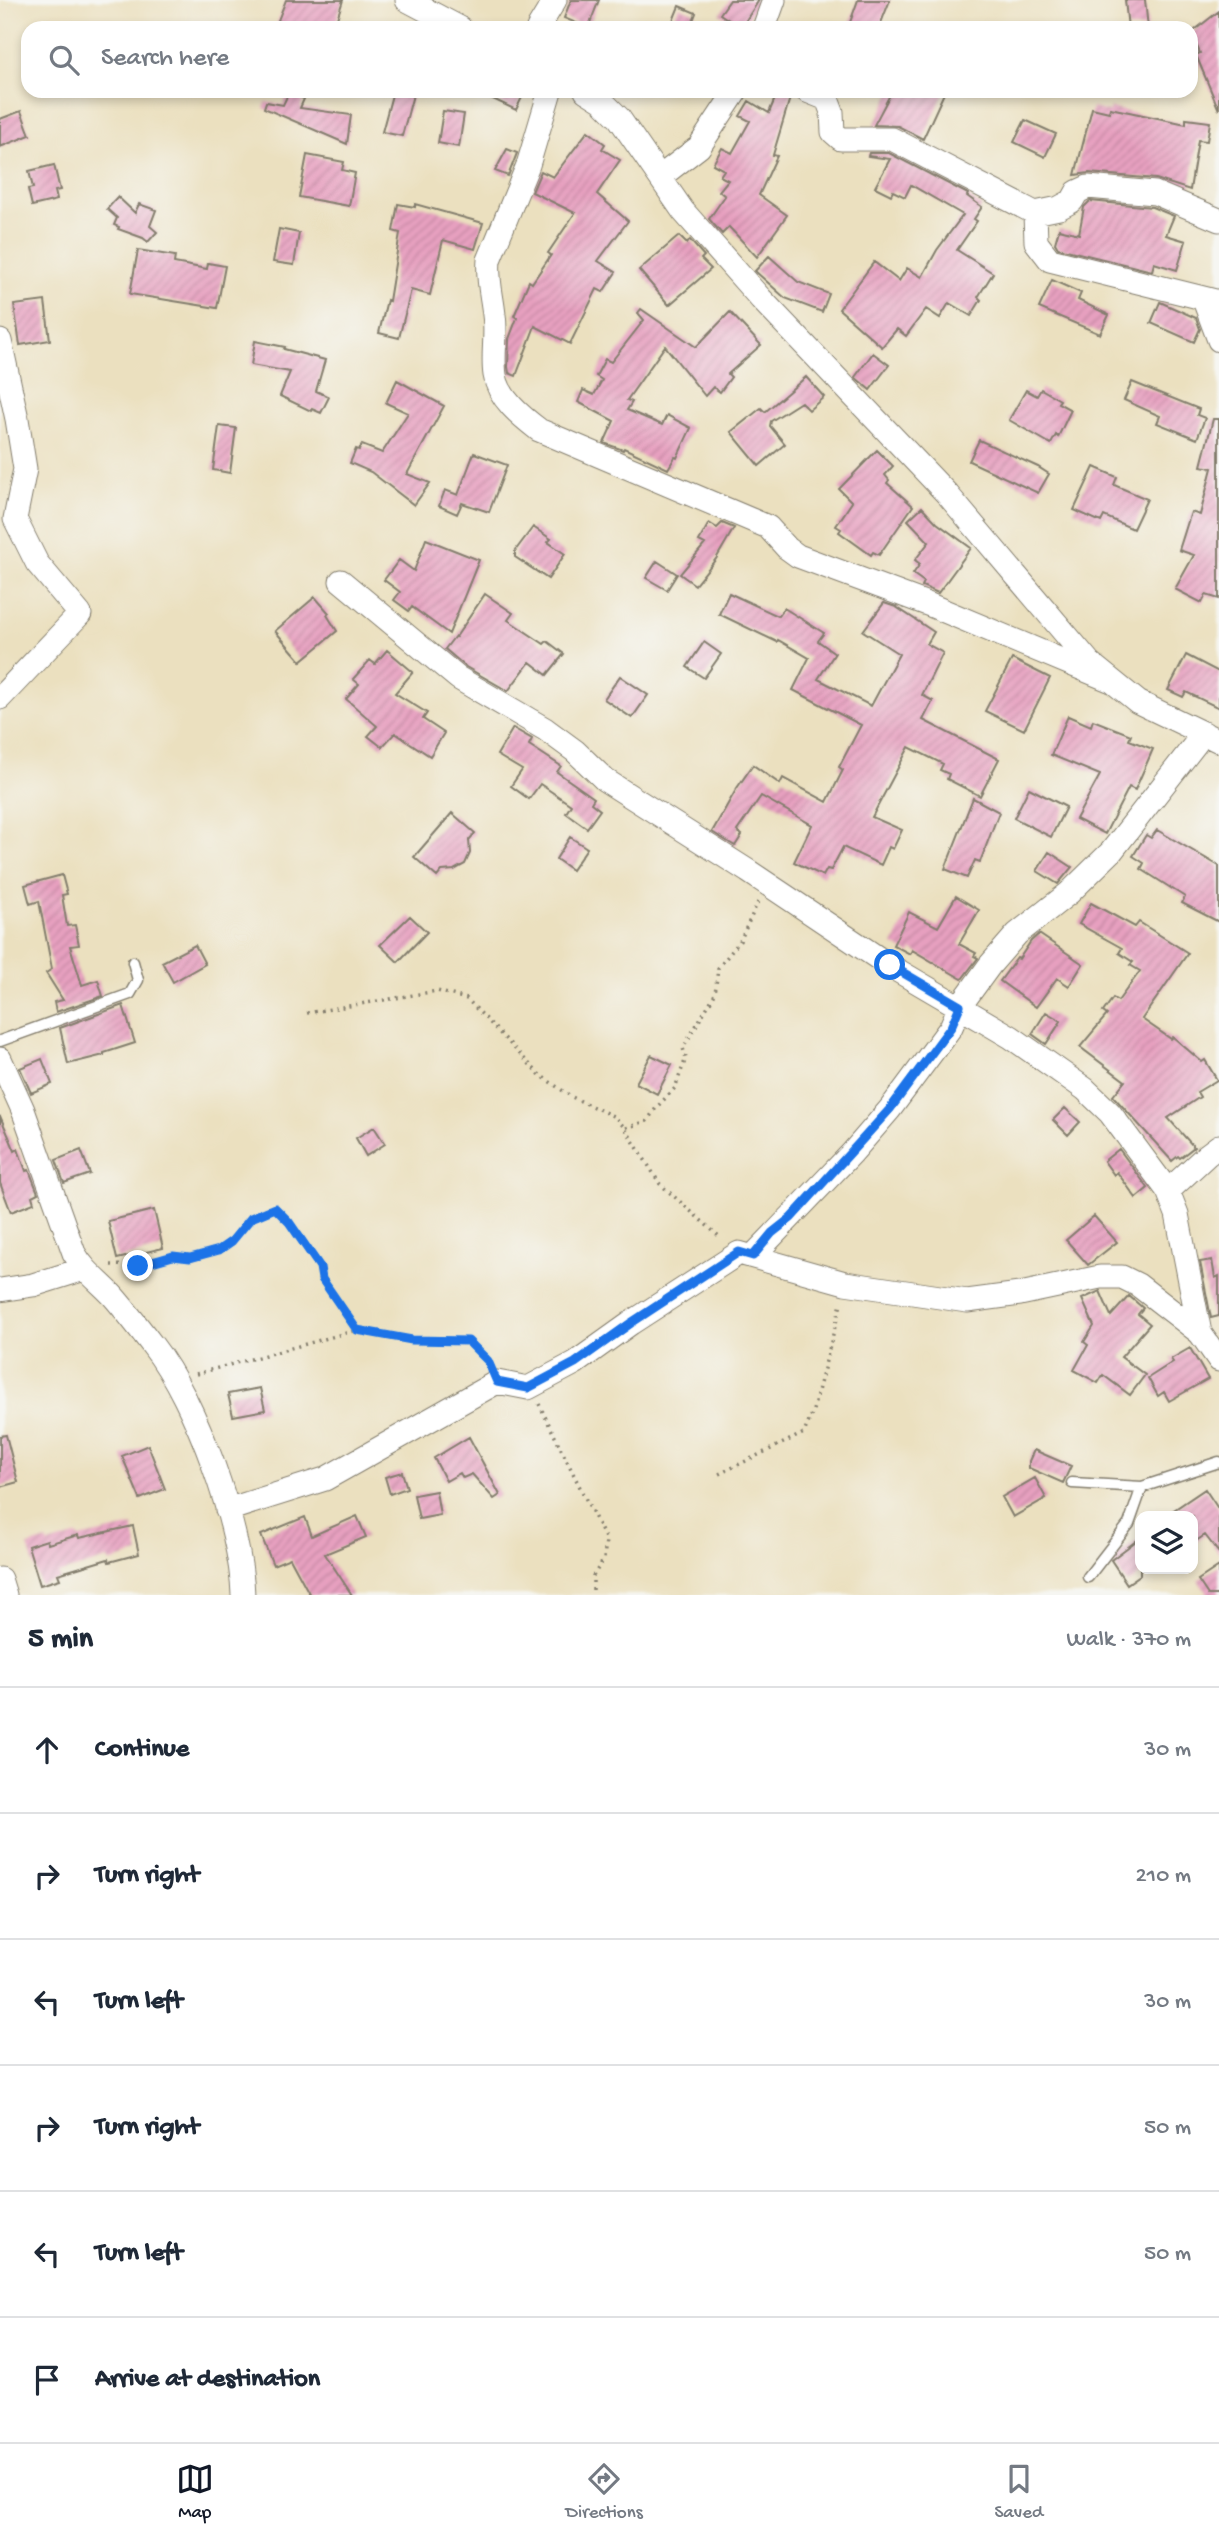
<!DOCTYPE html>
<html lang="en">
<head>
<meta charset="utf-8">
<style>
	body { margin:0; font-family:"Gochi Hand",sans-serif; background:#f6f6f7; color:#1f2937 }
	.controls { position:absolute; right:21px; bottom:21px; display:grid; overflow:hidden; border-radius:14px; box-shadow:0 4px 10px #0003 }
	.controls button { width:63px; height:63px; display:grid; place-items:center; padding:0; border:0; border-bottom:2px solid #e0e1e3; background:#fff; color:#1f2937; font:35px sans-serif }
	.stop { position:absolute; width:21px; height:21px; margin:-16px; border:5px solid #1a73e8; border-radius:50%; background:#fff }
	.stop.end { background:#1a73e8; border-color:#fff; box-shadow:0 2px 7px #0008 }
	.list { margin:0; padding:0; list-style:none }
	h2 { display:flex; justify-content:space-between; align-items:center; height:91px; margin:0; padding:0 28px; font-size:30px }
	h2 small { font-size:23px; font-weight:400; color:#747a83 }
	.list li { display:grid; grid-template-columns:46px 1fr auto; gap:21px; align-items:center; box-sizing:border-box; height:126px; padding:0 28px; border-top:2px solid #e0e1e3 }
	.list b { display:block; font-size:26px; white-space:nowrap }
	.list em { font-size:23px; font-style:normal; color:#747a83 }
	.icon { flex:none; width:38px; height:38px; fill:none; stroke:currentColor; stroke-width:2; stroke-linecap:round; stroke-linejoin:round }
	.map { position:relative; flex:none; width:1219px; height:1595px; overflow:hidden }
	.search { position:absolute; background:#fff; box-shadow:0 4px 10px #0003; left:21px; right:21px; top:21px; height:77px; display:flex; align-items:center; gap:18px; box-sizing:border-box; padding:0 24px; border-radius:21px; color:#747a83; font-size:26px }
	.sheet { height:847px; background:#fff }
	nav { display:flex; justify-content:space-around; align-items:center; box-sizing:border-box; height:98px; border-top:2px solid #e0e1e3; background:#fff; font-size:19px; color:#747a83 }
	nav a { display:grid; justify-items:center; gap:4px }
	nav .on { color:#111827 }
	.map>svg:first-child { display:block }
</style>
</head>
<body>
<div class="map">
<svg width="1219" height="1595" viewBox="0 0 1219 1595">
	<defs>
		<pattern id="building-hatch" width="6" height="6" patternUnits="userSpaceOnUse" patternTransform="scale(1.75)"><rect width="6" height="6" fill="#e7a0c0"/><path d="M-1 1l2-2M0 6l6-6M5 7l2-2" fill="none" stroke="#c689a4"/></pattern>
	</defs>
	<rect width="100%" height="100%" fill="#f6f6f2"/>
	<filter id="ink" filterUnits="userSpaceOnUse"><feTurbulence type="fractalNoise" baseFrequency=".0143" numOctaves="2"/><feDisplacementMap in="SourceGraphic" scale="14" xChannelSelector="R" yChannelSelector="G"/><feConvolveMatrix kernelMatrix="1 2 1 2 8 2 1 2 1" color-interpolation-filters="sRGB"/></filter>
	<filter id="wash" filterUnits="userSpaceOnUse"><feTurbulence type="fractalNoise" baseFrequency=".00686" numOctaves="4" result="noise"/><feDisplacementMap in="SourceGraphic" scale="28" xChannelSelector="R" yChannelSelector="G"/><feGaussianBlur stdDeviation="1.57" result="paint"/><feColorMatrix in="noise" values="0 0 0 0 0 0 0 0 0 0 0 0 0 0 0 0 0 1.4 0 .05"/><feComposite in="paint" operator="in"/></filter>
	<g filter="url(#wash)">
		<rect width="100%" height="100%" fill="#ebe0bf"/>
		<g id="blocks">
			<!-- building -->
			<path fill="url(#building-hatch)" d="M286,0h57l-9,28h-59z
				M571,0h28l-11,28 -24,-10z
				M730,0h29l-18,28 -21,-14z
				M858,0h32l-11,28h-31z
				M1125,0h20l3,28h-20z
				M679,6l17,7 -6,15h-20z
				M1219,11v99l-23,-55 4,-2 -9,-20z
				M393,91h21l-12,45 -20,-4z
				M476,91h49l-9,19z
				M778,91h14l-19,64 4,1 -18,39 28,20 -30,42 -28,-30 -7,7 -13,-15 16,-23 -6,-5 9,-11 -8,-4 4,-6 -11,-6 9,-16 10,5 18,-32 -10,-5 9,-15 20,12z
				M892,91h53l-22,48 -25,-13 -24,-1z
				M289,92l15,7 -4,9 51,7 -4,29 -83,-36 2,-6 17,3z
				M1092,108l17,4 1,-4 76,16v-5l24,3 -3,19 -9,-1 -8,50 -34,-11 -67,-6 -14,2z
				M21,111l9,24 -30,12v-28z
				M443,111l21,3 -5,33 -21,-4z
				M1025,120l31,14 -11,23 -31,-15z
				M588,131l17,13 -3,5 18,11 -23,34 31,27 -30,40 18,11 -13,20 -6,-3 -27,55 -35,-18 -19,50 -7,-3 -1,-6 1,-28 8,-21 -3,-2 15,-35 3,2 19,-28 -3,-2 27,-40 -43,-21 9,-21 12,6z
				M507,149l10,4 -9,23 -13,-5z
				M869,153h20l79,41 -1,2 15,11 -8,12 3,2 -20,29 36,23 -15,24 3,3 -10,16 -22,-13 -9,15 -14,-9 -20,27 -9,-7 -15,18 -43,-38 35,-47 25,19 8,-13 15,9 15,-27 26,-35 -52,-30 -6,12 -12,-6 -2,4 -16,-8 15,-28 -22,-3z
				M307,155l37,7 -2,8 13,3 -6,33 -50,-9z
				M54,165l6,25 -5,1 2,9 -25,6 -4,-17 5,-1 -4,-17z
				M118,197l17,16 4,-9 17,6 -6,16 7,6 -9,10 -5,-4 -25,-9 1,-2 -5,-2 3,-7 -10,-9z
				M1090,201l62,6 22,9 -8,19 20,6 -9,29 -23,-7 -2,8 -94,-23 -3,-5 4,-14 20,5 5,-27z
				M398,204l17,3v-3l68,19 -8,26 -32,-9 -13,55 -19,-5 -12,48 -20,-5 8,-33 2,1 11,-68 -7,-2z
				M279,229l20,4 -5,32 -21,-3z
				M679,236l8,8 3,-4 14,16 -3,3 10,10 -42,36 -30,-35z
				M138,250l37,6 -1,7 33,6 1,-6 17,3 -8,42 -87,-14z
				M769,256l29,26 31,12 -7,18 -37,-14 -30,-27z
				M1052,280l29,13 -3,7 31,15 -9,19 -61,-26z
				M45,301l5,39 -30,5 -6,-40z
				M1160,302l36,16 4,11 -6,13 -43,-19z
				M641,309l55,38 34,-35 31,33 -33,29 3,3 -11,15 -7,-5 -8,9 -40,-50 -38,54 5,2 -5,8 35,15 5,-10 24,13 -14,30 -2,-1 -7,12 -44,-21 -1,2 -19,-7 10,-22 -36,-19 5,-12 11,5 8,-15 -6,-4 9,-17 6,3 33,-42 -6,-7z
				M255,341l30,6 -1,2 41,11 -9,31 13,6 -8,16 -9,-4 -1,2 -31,-15 10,-24 -39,-7z
				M873,353l16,12 -19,25 -15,-13z
				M806,377l18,20 -15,13 -8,-8 -30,19 -1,5 15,18 -26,22 -28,-34 30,-24 4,4z
				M397,380l47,26 -37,68 23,9 -16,22 -43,-33 -21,-9 6,-14 3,1 3,-5 20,8 26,-40 -22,-10z
				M1132,382l67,27 -2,6 8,3 -8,21 -40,-16 3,-7 -36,-16z
				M1041,389l19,11 -2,3 13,7 -13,27 -2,-2 -5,9 -42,-24 17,-30 11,6z
				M1213,419h6v180l-13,-4 -4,8 -27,-14 19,-34 -15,-5 12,-38 9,3 12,-47 -11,-2z
				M219,426l17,2 -6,45 -17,-3z
				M979,440l59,27 11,7 -11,19 -69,-32z
				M877,450l16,16 -8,9 4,5 -2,3 26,23 -34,49 -6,-3 -2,3 -32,-23 2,-3 -5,-3 16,-24 -13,-13z
				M474,453l33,12 -18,47 -27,-9 -5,11 -18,-8 6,-16 13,5z
				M1094,467l23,10 -3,8 33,14 -14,30 -29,-13 -3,6 -27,-12z
				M922,507l15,16 34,25 -33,45 -16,-7 2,-4 -11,-8 7,-10 -5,-4 14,-18 -21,-22z
				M709,523l8,5 5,-5 12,5 -18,31 -21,26 -15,-11 25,-30 -6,-3z
				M533,527l18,12 -3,3 17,12 -17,25 -33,-22v-6z
				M426,539l53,21 -30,74 -37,-27 -3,4 -15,-11 6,-8 -16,-12 15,-20 15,11z
				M657,561l20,13 -10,16 -21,-12z
				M729,593l49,23 6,-8 40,25 -6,8 17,12 -17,26 53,27 28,-52 -36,-23 21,-28 12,4 38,25 -7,12 16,9 -21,42 11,6 -10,19 76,39 -19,37 -33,-17 2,-5 -9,-4 3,-6 -34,-17 -37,70 30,13 -9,19 -4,-2 -8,18 -38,-18 -12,23 -4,-1 -4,7 -29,-14 18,-37 -51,-29 -24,35 5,4 -7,11 -23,-14 25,-44 16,-23 27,19 3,-6 44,24 16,-32 -4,-3 22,-42 -68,-35 16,-32 -31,-18 -1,2 -58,-28z
				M485,594l28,19 -5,7 36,24 3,-3 17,13 -17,21 -17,-13 -22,29 -42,-24 -21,-18 10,-13 1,1z
				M315,597l14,16 -2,2 10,16 -36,30 -26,-30z
				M704,642l17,12 -17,24 -17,-11z
				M387,650l26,22 -18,21 32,20 -4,6 21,14 -14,23 -35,-23 -13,14 -14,-11 9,-10 -31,-27 13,-15 -6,-5 17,-19 5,4z
				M1186,655l33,17v36l-33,-16 -3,5 -15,-7z
				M1012,659l38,19 -26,52 -39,-19z
				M620,676l28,19 -16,23 -28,-19z
				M1068,716l23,10 2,-6 38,15 -2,5 24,9 -18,41 -6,-3 -24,47 -29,-15 24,-44 -49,-20z
				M513,728l19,11 -3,6 32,21 -4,6 37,26 -3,5 9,7 -13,18 -21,-15 5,-8 -31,-21 -11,15 -18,-13 11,-16 -25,-15z
				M1029,788l37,19 -15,30 -37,-19z
				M973,798l26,14 -19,50 -5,-2 -8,18 -22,-9z
				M452,813l23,20 -6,7 1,13 -5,11 -11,6 -12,1 -5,6 -23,-20z
				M1157,830l62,36v56l-37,-19 3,-6 -44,-28 3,-6 -11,-7 13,-21 5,3z
				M570,837l17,11 -15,22 -16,-11z
				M1049,852l23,15 -14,17 -21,-13z
				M62,875l5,19 -5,1 5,31 8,-1 4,20 -9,1 12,39 16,-5 5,16 -47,16 -2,-10 9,-2 -17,-27 6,-4 -13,-68 -9,3 -5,-19z
				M956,896l23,14 -20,34 17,9 -2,3 4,2 -16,21 -50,-29 -2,4 -17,-9 16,-33 29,15z
				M1091,903l44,24 4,-5 49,31 -46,66 29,20 2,-2 29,25 3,-2 12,20 -20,12 3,5 -32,21 26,29 -14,11 -2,-2 -6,5 -59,-65 12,-15 -45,-34 27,-32 -4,-3 10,-14 5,3 22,-30 -10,-6 3,-3 -14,-9 3,-5 -43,-24z
				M410,916l17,16 -29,30 -18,-17z
				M1039,934l44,30 -14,22 -12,-8 -21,29 -36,-26 17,-23 2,1 12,-18z
				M195,945l10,19 -32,18 -11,-20z
				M123,1005l12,38 -31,10v2l-36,9 -8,-36z
				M1046,1012l15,9 -15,23 -14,-10z
				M651,1055l21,10 -15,29 -21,-11z
				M42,1059l10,25 -21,9 -11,-25z
				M1065,1108l15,14 -12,13 -15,-15z
				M0,1116l15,35 3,-2 8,22 3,-1 9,23 -6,3 2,7 -23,9 -11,-29z
				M374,1127l11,17 -19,12 -10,-18z
				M1119,1149l29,39 -12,10 -19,-26 -3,3 -10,-14z
				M81,1150l9,24 -26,9 -8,-23z
				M154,1210l9,38 -46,11 -9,-38z
				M1094,1216l23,26 -29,23 -22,-25z
				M1212,1260l3,18 4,-2v40l-8,2 -11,-56z
				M1100,1291l11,25 18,-20 14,12 -5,6 12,10 -29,33 24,18 -15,20 -27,-20 -5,8 -24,-13 14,-25 -4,-3 10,-16 -12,-27z
				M1190,1348l18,31 -39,22 -5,-9 -6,4 -10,-18 25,-16 -2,-3z
				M260,1388l5,22 -32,6 -5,-22z
				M6,1435l12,47 -18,5v-51z
				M469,1437l31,58 -6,4 -22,-25 -9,4 -3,-5 -14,8 -12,-23z
				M148,1445l17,44 -25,10 -18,-43z
				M1034,1450l37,16 -8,17 -34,-15v-7z
				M402,1472l5,16 -17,6 -5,-17z
				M1035,1478l11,20 -33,19 -11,-20z
				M1205,1489l14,21v43l-14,-18 -12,8v-27h-28z
				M436,1491l4,24 -21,4 -5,-24z
				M357,1516l9,21 -41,17 27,41h-42l-20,-37 -17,7 -12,-30 44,-18 7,19z
				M133,1526l6,28 -30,8 -1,-3 -50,15 2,5 -20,6 -12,-39 19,-6 1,4 30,-9 1,3z
				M1140,1538v37l-13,9 -16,-24z
				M1219,1566v29h-11l-10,-15z"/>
		</g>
	</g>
	<g filter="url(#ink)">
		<use href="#blocks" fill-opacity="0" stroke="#847e6e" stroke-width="2"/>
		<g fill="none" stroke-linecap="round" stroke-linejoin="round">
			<!-- lane casing -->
			<g stroke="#847e6e" stroke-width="13">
				<path id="lane" d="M0,1041l130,-47 8,-14 -5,-18
					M1072,1483l70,4 77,-25
					M1088,1577l41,-53 13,-37"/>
			</g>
			<!-- street casing -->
			<g stroke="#847e6e" stroke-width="25">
				<path id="street" d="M407,0l53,28
					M538,28l17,-28
					M764,28l10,-28
					M550,91l-22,74 -39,95c-2,20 3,35 5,55 3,20 -2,41 1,60 3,23 27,42 44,55l229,97 19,21 11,8 132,49 179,75
					M586,91l16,10 17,17 64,93 78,88 187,196 142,168 48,39 81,39
					M807,91l20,8 5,13 1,20 8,7h51l143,74 24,-5 13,-7 5,-9 11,-5 67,6 64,27
					M660,177l39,-30 37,-56
					M1035,213l1,29 14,18 169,42
					M1204,300l15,40
					M0,341l17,78 8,50 -10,50 22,44 43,51 -80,84
					M341,581l117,97 87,51 30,22 30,29 143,91 142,95 121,71 74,52 25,24 58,78 9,23 23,119
					M0,1059l23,51 51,143c11,19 24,27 39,43 14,16 27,33 40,50 43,55 88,180 90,249
					M1168,1191l39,-36 12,-9
					M753,1256l99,-103 38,-44 61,-82 9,-21 30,-41 27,-31 52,-41 42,-41 93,-119
					M0,1290l33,-5 51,-16
					M227,1510l98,-31 172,-97 31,6 47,-25 56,-40 108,-70 106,30 122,18 53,-7 80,-17h22l16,8 62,48 19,27
					M0,1579l5,16"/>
			</g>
			<!-- path -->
			<path stroke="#847e6e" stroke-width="3.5" stroke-dasharray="2 5" stroke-linecap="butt" d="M307,1013l130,-22 30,8 73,76 32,22 43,20 10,11 35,56 61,54
				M626,1128l21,-7 9,-13 19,-20 11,-30 -3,-10 32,-54 3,-26 22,-27 18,-39
				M111,1265l27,1 35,-10 16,2 30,-8 12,-9 20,-23 24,-10 14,14 31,45 2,12 35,51
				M196,1374l161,-44 55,10 56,1 22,23
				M539,1404l67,136 -2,19 -11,17v19
				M719,1474l85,-41 8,-19 29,-110"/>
			<!-- lane -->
			<use href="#lane" stroke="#fff" stroke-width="10"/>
			<!-- street -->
			<use href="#street" stroke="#fff" stroke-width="23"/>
		</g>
	</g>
	<g fill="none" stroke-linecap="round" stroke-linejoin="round" filter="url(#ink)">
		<!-- route -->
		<path stroke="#1a73e8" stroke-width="9" d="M138,1266l35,-10 17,2 29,-8 13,-9 19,-23 24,-10 14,14 31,45 2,12 35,51 55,10 56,1 20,20 9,21 31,6 47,-25 56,-40 108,-71 14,4 19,-23 19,-15 99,-109 61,-82 9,-21 -70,-41"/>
	</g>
</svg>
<div class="controls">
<button><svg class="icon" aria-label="layers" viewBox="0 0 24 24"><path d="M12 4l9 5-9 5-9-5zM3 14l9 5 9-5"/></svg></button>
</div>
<div class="stop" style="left:890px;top:965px"></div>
<div class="stop end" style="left:138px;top:1266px"></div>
<div class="search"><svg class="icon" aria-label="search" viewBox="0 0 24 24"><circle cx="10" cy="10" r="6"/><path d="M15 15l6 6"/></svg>Search here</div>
</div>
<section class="sheet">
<h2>5 min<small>Walk · 370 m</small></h2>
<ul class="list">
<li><svg class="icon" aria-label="ahead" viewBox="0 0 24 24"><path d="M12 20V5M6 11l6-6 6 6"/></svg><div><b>Continue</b></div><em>30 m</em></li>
<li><svg class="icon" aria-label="right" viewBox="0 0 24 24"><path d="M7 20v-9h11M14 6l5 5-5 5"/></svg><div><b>Turn right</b></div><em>210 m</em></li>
<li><svg class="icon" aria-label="left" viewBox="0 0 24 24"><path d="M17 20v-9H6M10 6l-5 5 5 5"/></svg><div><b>Turn left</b></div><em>30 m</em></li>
<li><svg class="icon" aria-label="right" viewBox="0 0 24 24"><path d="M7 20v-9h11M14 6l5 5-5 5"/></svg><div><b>Turn right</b></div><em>50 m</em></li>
<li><svg class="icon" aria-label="left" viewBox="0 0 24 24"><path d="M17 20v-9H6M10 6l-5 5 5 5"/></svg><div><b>Turn left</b></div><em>50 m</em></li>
<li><svg class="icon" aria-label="arrive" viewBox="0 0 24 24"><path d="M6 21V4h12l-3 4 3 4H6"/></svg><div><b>Arrive at destination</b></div></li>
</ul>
</section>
<nav>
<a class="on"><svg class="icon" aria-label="map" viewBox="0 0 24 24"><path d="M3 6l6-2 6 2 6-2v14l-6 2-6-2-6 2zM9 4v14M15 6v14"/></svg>Map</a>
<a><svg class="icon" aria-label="directions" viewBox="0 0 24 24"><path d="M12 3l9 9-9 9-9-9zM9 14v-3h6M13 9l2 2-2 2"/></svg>Directions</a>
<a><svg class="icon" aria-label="saved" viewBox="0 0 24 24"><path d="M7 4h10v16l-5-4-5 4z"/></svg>Saved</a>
</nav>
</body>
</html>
